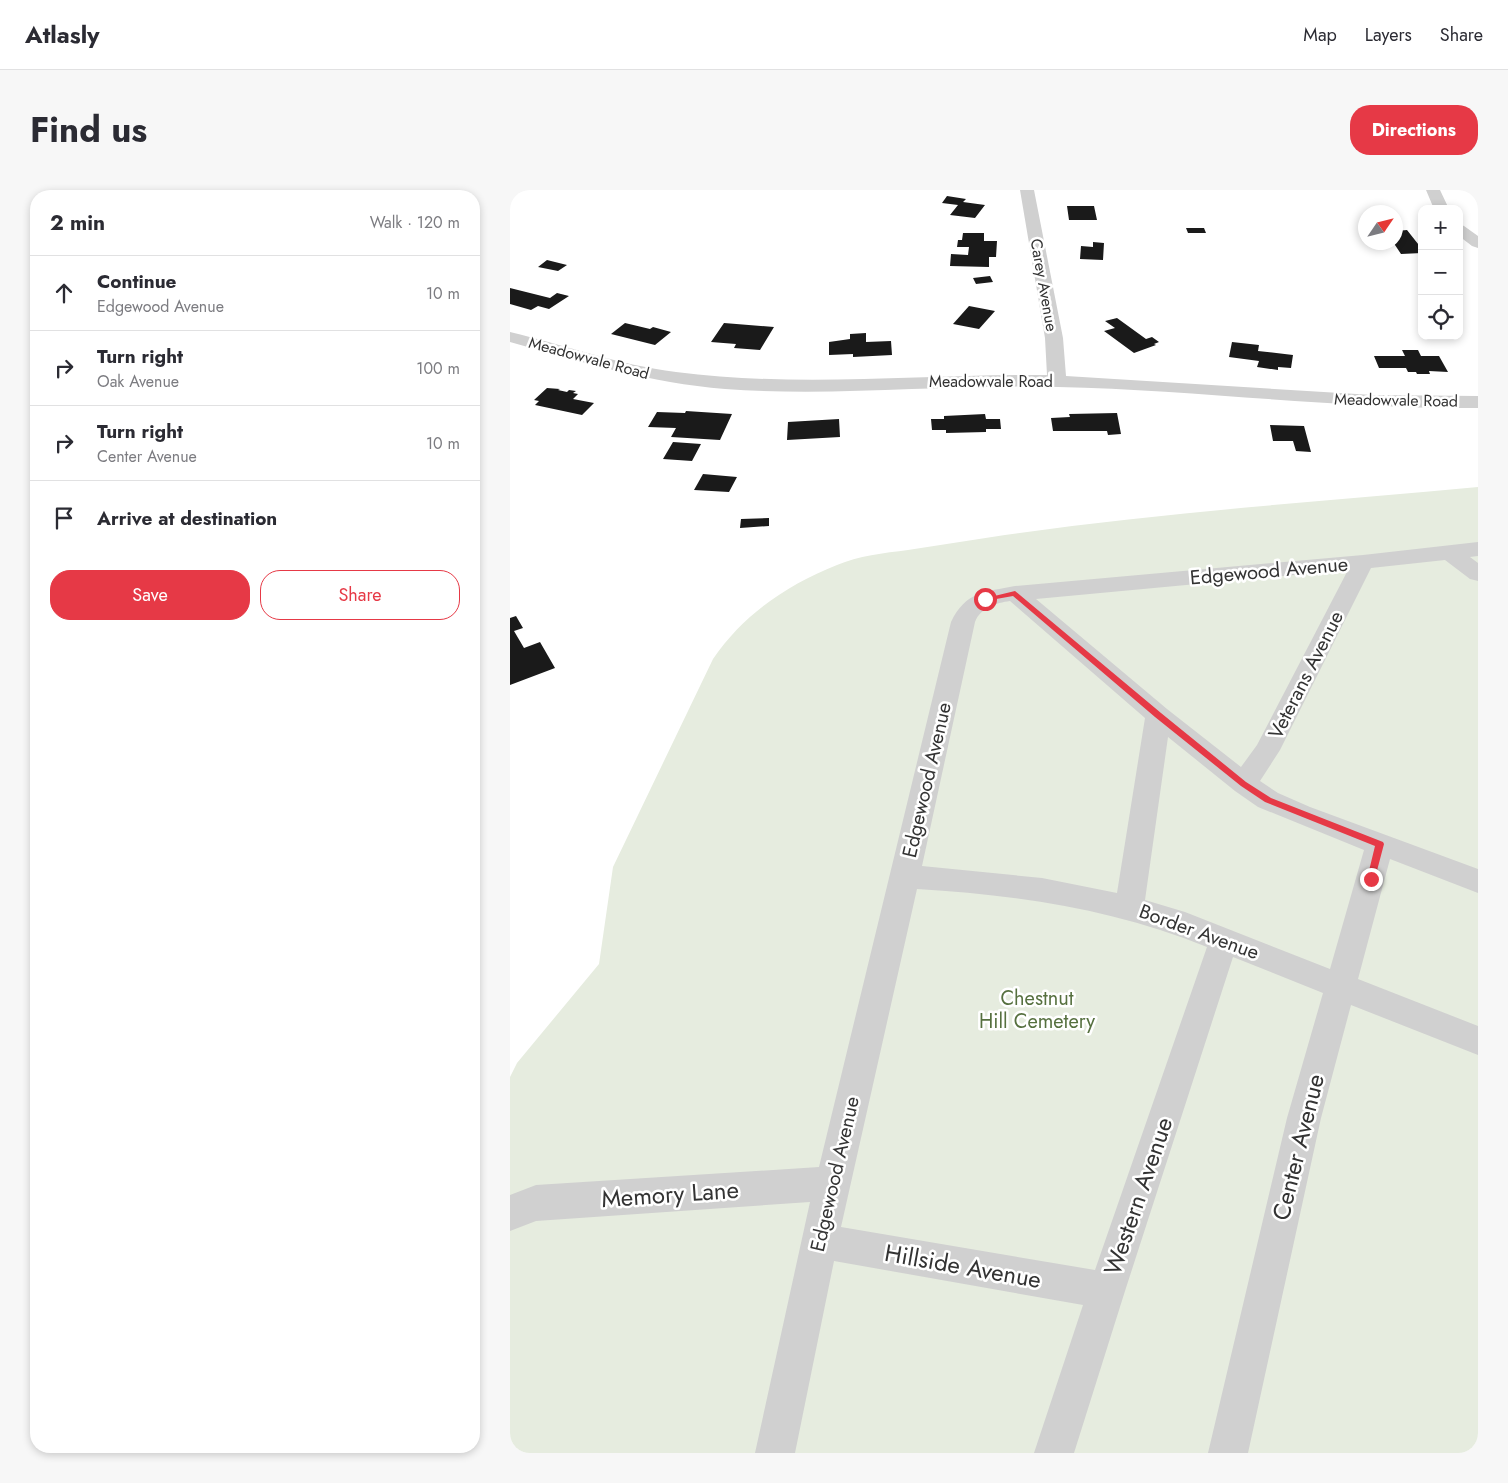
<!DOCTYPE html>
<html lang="en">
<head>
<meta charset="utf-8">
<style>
	body { margin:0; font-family:Jost,sans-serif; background:#f7f7f7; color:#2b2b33 }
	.controls { position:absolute; right:15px; top:15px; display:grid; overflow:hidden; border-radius:10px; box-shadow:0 2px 8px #0003 }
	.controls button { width:45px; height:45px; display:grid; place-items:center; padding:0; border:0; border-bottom:1px solid #e1e1e2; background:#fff; color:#2b2b33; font:25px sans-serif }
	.compass { position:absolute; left:848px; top:15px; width:45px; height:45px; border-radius:50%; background:#fff; box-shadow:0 2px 8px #0003; rotate:55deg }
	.stop { position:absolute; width:15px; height:15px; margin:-11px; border:4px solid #e63946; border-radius:50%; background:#fff }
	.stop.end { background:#e63946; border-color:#fff; box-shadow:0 1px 5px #0008 }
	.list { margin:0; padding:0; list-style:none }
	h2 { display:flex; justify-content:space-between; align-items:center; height:65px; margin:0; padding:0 20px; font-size:21px }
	h2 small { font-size:16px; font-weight:400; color:#7c7c81 }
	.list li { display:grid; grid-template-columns:32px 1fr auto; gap:15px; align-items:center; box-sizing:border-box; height:75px; padding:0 20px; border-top:1px solid #e1e1e2 }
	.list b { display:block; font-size:19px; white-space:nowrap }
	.list p { margin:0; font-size:16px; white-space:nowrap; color:#7c7c81 }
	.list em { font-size:16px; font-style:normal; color:#7c7c81 }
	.actions { display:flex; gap:10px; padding:15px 20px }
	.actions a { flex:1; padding:11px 0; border:1px solid #e63946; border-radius:20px; text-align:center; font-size:18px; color:#e63946 }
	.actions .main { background:#e63946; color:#fff }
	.icon { flex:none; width:28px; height:28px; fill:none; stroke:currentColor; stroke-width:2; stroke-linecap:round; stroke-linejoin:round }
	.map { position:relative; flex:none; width:968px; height:1263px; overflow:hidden; border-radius:20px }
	header { display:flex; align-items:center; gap:30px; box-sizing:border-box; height:70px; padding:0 25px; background:#fff; border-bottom:1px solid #e1e1e2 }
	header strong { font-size:24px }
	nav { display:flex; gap:28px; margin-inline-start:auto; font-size:18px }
	.intro { display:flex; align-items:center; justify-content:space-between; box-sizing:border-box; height:120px; padding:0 30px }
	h1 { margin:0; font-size:35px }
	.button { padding:12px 22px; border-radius:20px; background:#e63946; color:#fff; font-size:18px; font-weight:700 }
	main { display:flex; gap:30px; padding:0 30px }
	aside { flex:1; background:#fff; border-radius:20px; box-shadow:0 2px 8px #0003 }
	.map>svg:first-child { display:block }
</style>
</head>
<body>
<header>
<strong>Atlasly</strong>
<nav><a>Map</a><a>Layers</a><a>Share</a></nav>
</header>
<div class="intro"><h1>Find us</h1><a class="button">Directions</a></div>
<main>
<aside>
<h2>2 min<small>Walk · 120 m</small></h2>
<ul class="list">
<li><svg class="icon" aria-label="ahead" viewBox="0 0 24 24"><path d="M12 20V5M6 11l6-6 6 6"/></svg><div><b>Continue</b><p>Edgewood Avenue</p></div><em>10 m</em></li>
<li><svg class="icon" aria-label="right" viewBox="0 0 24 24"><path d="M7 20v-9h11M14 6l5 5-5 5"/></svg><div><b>Turn right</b><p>Oak Avenue</p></div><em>100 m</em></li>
<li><svg class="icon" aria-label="right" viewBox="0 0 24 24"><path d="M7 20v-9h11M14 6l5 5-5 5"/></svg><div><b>Turn right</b><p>Center Avenue</p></div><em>10 m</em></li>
<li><svg class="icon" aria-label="arrive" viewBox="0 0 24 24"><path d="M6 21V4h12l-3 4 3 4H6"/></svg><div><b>Arrive at destination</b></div></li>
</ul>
<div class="actions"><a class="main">Save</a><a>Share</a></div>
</aside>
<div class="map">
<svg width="968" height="1263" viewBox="0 0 968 1263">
	<rect width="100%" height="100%" fill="#fff"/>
	<!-- green -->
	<path fill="#e6ecdf" d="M968,297v966h-968v-376l7,-14 82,-99 14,-97 100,-208c31,-45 74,-74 124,-94 21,-9 47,-12 71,-15 28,-4 56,-9 84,-13 161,-24 324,-35 486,-50z"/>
	<!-- building -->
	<path fill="#1a1a1a" d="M437,6l19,3 -3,3 22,3 -10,13 -25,-3 8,-10 -16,-2z
		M557,16h27l3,14h-28z
		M676,38h18l2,5h-18z
		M897,40l15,19v4l-21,1 -8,-12h3v-11z
		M453,43h21v8h13l-1,16h-7v10l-39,-1 1,-12 17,1 1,-8h-12l1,-7h4z
		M583,52l11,1 -1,17 -23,-1 1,-13 12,1z
		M37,70l20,5 -9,6 -20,-4z
		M480,86l3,6 -17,2 -3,-6z
		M0,98l40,10 7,-5 12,3 -20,13 -11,-3 -7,4 -21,-6z
		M459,116l26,5 -16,18 -26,-5z
		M607,128l29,21 6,-2 7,5 -5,2 2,1 -22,8 -30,-22 11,-3 -10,-7z
		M115,133l25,6 3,-2 18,5 -16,13 -44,-11z
		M214,133l50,4 -14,23 -26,-2 2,-4 -25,-2z
		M356,143v9l25,-1 1,14 -39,2v-3l-24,1v-13l21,-3v-5z
		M722,152l27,3 -1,6 35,4 -2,13 -13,-1v3l-21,-3 2,-6 -30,-4z
		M892,160h16l3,6h18l9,16 -19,-1 1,3h-13l-1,-2h-8l-2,-4h-27l-5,-12h31z
		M37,198l13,1 -2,1 9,2 2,-2 7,1 -3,2 5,1 -5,5 21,4 -12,12 -47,-10 4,-4 -5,-1z
		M176,221l46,3 -12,26 -49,-3 5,-9 -28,-1 9,-15 28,1z
		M607,223l4,21 -13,1 -1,-4h-54l-2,-13 19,-1 -1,-3z
		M475,224l1,5h14l1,10h-15v3l-40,1v-3h-14l-1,-11h13v-3z
		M329,229l1,18 -53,3 1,-18z
		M760,235l34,1 7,26 -15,-1 -3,-10h-20z
		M163,252l28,2 -9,17 -29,-2z
		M193,284l34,3 -8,15 -35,-2z
		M259,328v8l-29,2 1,-9z
		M6,426l7,12 -9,3 10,17 16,-6 15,26 -45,17v-67z"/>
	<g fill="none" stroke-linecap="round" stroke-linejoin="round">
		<!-- minor -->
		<path fill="#d0d0d0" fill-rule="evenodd" d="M510,0h14l29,148 3,38 307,19 105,1v12c-141,1 -280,-18 -420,-21 -111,-3 -222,10 -333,2 -74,-6 -144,-27 -215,-47v-10c55,13 109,33 166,40 123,16 248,2 371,3l-2,-37z
			M916,0h14l9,19h-15z
			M949,34l5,2 14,10v12l-6,-2 -13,-10z
			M968,352v14l-8,1 8,6v18l-8,-2 -25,-19 -74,8 -91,182 -20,31 18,12 32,14 168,62v24l-88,-34 -32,120 120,47v29l-127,-50 -30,113 -73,335h-40l79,-335 36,-125 -90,-36 -108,334 -51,162h-40l49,-148 -249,-44 -39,192h-40l55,-251 -274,19 -26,10v-36l26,-10 283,-18 132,-545c15,-31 34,-30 64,-36l348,-31zM838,380l-91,175 -16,22 -74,-58 -131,-110zM500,411l135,117 -28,175 -75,-15 -120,-12 53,-244c6,-15 21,-19 35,-21zM658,547l67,54 23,16 106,43 -34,119 -145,-57 -40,-12zM407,699c99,6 197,20 290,58l-112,323 -254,-43z"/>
	</g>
	<!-- route -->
	<path fill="#e63946" d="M505,401l146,122 85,69 25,16 112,44 1,2 -10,38 -3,1 -4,-4 8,-33 -110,-44 -24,-16 -86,-69 -142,-121 -28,5 -3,-2z"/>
	<g text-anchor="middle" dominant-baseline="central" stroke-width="5" stroke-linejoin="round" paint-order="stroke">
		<!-- far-street labels -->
		<g font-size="16" fill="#333" stroke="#fff">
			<text transform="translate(534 95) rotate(80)">Carey Avenue</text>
			<text transform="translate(79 168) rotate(15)">Meadowvale Road</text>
			<text x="481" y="191">Meadowvale Road</text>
			<text transform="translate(886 210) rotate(1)">Meadowvale Road</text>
		</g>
		<!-- street labels -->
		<g font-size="20" fill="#333" stroke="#fff">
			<text transform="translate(759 381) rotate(-5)">Edgewood Avenue</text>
			<text transform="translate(796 485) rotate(-63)">Veterans Avenue</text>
			<text transform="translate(417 590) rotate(-77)">Edgewood Avenue</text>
			<text transform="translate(689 742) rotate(20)">Border Avenue</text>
			<text transform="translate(325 984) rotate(-77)">Edgewood Avenue</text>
		</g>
		<!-- park labels -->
		<g font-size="20" fill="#56703f" stroke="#fff">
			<text x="527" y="808">Chestnut<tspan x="527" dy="23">Hill Cemetery</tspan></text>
		</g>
		<!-- near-street labels -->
		<g font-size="24" fill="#333" stroke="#fff">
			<text transform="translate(788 957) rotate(-76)">Center Avenue</text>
			<text transform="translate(160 1004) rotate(-4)">Memory Lane</text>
			<text transform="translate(628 1006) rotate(-71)">Western Avenue</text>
			<text transform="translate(453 1076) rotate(10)">Hillside Avenue</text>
		</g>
	</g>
</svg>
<div class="controls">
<button>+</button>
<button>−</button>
<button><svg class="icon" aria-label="locate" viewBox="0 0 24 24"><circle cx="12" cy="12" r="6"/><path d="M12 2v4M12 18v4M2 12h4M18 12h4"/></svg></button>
</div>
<svg class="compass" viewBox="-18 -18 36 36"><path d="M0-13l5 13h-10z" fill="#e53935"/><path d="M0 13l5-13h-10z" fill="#7c7c81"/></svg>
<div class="stop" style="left:475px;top:409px"></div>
<div class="stop end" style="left:861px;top:689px"></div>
</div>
</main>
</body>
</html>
